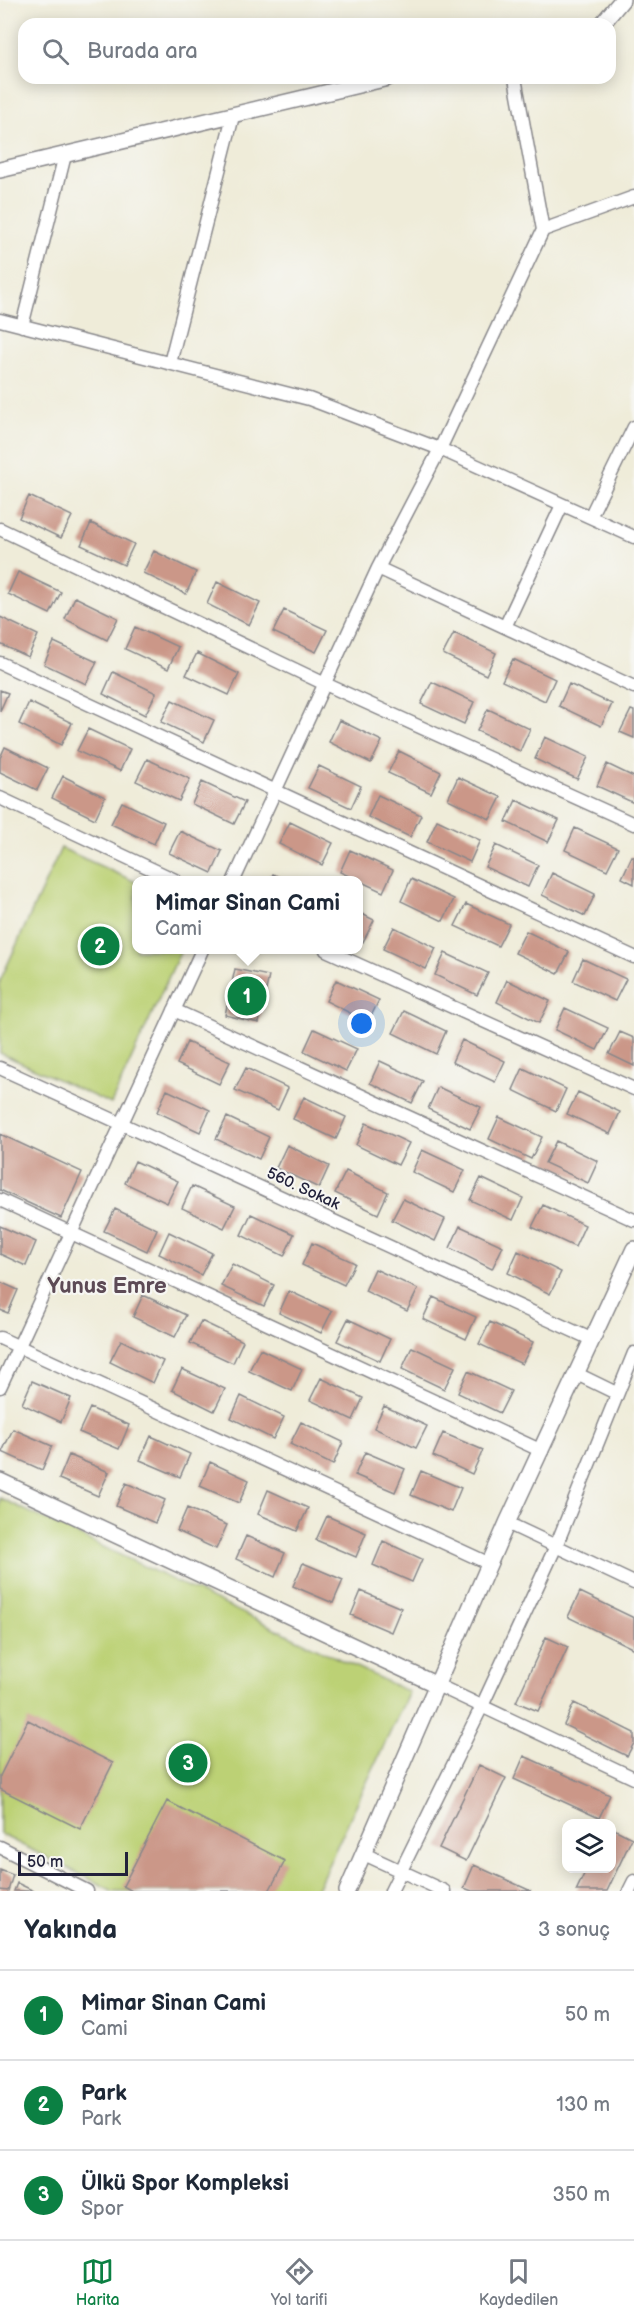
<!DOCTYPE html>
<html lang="tr">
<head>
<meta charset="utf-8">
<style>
	body { margin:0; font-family:"Balsamiq Sans",sans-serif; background:#f6f6f7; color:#1f2937 }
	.controls { position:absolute; right:18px; bottom:18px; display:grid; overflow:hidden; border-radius:12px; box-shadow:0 3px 15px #0003 }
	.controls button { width:54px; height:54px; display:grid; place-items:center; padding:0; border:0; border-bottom:2px solid #e0e1e3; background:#fff; color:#1f2937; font:30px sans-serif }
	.scale { position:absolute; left:18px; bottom:15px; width:110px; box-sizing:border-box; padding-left:6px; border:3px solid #22223b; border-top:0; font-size:16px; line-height:21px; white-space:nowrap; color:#22223b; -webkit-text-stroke:4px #f6f6f2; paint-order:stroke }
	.you { position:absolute; left:362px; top:1024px; width:21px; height:21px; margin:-15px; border:4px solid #fff; border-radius:50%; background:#1a73e8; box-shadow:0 0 0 9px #1a73e833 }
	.badge { display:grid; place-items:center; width:39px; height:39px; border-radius:50%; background:#0b8043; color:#fff; font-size:20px; font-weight:700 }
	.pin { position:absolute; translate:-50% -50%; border:3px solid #fff; box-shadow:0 2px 6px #0006 }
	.popup { position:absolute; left:132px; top:876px; width:231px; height:78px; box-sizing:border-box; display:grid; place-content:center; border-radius:12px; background:#fff; filter:drop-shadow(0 2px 4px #0005); font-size:20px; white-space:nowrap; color:#747a83 }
	.popup b { font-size:22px; color:#1f2937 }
	.popup::after { content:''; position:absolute; left:50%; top:100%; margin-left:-12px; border:12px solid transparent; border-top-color:#fff }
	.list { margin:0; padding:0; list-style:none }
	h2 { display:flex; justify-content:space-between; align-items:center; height:78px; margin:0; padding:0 24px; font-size:26px }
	h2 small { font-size:20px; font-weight:400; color:#747a83 }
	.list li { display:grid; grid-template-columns:39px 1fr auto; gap:18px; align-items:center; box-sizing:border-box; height:90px; padding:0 24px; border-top:2px solid #e0e1e3 }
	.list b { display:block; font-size:22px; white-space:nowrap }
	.list p { margin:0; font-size:20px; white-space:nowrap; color:#747a83 }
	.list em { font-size:20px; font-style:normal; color:#747a83 }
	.icon { flex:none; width:33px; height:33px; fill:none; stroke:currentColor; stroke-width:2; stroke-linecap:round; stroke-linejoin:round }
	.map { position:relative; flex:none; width:634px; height:1891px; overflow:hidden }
	.search { position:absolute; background:#fff; box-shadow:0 3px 15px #0003; left:18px; right:18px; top:18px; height:66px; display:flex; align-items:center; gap:15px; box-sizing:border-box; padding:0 21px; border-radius:18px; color:#747a83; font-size:22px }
	.sheet { height:348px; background:#fff }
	nav { display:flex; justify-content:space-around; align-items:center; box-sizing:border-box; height:84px; border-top:2px solid #e0e1e3; background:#fff; font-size:16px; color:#747a83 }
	nav a { display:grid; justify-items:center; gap:3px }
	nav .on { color:#0b8043 }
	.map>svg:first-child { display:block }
</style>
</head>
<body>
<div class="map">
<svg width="634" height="1891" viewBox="0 0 634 1891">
	<rect width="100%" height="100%" fill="#f6f6f2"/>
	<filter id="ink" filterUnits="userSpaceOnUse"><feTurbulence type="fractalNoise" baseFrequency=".0167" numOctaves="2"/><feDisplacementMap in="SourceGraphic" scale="12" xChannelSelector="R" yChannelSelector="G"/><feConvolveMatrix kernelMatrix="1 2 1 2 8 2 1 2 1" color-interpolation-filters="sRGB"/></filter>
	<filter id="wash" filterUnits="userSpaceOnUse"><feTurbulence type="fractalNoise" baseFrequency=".008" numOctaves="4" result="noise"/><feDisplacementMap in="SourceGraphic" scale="24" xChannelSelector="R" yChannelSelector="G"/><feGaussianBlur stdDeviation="1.35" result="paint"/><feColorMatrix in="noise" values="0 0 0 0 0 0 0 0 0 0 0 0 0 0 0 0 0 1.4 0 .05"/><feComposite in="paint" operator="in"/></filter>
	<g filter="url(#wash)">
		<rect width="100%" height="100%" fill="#efecd9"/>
		<!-- green -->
		<path fill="#bcd175" stroke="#6f7a58" stroke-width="1.5" d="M61,848l75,34v68h45l-70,154 -111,-51v-72z
			M0,1498l409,194 -93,199h-203l-113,-57z"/>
		<g id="blocks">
			<!-- building -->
			<path fill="#cb9788" d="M29,496l43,20 -11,22 -42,-20z
				M91,523l43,21 -10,21 -43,-20z
				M154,551l42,21 -10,22 -43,-21z
				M18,572l43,20 -11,22 -42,-20z
				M217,582l43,21 -11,22 -42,-21z
				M75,597l43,21 -11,22 -42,-21z
				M284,610l43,20 -11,22 -43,-20z
				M0,617l38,18 -10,22 -28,-13z
				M135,627l43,20 -10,22 -43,-20z
				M454,633l42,20 -10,22 -43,-21z
				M54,642l43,20 -11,22 -42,-20z
				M197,653l42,21 -10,21 -43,-20z
				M513,659l42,20 -10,22 -43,-20z
				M113,672l43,21 -11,22 -42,-21z
				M432,682l42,20 -10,22 -43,-20z
				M569,684l43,20 -11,22 -42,-20z
				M0,690l8,3 -8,18z
				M172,700l42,20 -10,22 -43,-20z
				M29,702l43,21 -11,22 -42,-21z
				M488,709l42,20 -10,22 -43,-20z
				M631,710l3,1v27l-14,-6z
				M339,720l43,21 -11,22 -42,-21z
				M88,729l42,20 -10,22 -43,-20z
				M545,737l43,20 -11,22 -42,-20z
				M5,747l43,21 -11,22 -37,-18v-14z
				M399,751l42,21 -10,21 -43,-20z
				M147,759l43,20 -11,22 -43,-20z
				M607,764l27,13v26l-37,-17z
				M319,766l42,20 -10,22 -43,-20z
				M63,776l42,21 -10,22 -43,-21z
				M458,777l43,20 -11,22 -42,-20z
				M202,782l43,20 -11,22 -42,-20z
				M378,795l43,20 -11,22 -42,-20z
				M516,800l43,20 -11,22 -42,-20z
				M122,802l42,20 -10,22 -43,-20z
				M437,820l43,20 -10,22 -43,-20z
				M290,822l43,21 -11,22 -43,-21z
				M575,828l43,20 -11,22 -42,-20z
				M180,831l42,20 -10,22 -43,-20z
				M496,845l42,20 -10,22 -43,-20z
				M350,850l43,20 -10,22 -43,-20z
				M632,856l2,1v27l-12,-6z
				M552,873l43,21 -10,22 -43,-21z
				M273,874l13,6h-16z
				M411,879l43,20 -11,22 -42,-20z
				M466,904l43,20 -11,22 -43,-20z
				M358,912l16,8 -11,22 -5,-3z
				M394,927l42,21 -10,21 -43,-20z
				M526,931l43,21 -11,22 -43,-21z
				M445,953l43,20 -11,22 -42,-20z
				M583,959l43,20 -11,22 -42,-20z
				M235,969l34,7 -10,47 -34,-8z
				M336,980l43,20 -11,22 -42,-21z
				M507,980l43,21 -11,22 -42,-21z
				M565,1008l43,20 -11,22 -42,-20z
				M404,1011l42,20 -10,23 -43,-21z
				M314,1029l43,20 -11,22 -42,-20z
				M620,1032l14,6v28l-25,-12z
				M462,1040l43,21 -10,21 -43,-20z
				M187,1042l43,20 -11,22 -42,-20z
				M380,1061l43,20 -11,22 -42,-20z
				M246,1068l42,20 -10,22 -43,-20z
				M523,1068l43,21 -10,22 -43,-21z
				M438,1087l43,20 -11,22 -42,-20z
				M167,1090l43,20 -10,22 -43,-20z
				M578,1092l42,20 -10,22 -43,-20z
				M304,1097l42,20 -10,22 -43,-20z
				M227,1117l42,20 -10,22 -43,-20z
				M499,1117l43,20 -11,22 -42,-20z
				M366,1123l43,20 -11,22 -42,-20z
				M0,1134l82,38 -21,46 -61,-28z
				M556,1141l42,20 -10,22 -43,-20z
				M287,1145l42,21 -10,22 -43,-20z
				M422,1150l43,20 -11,22 -42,-20z
				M135,1161l43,20 -11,22 -42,-20z
				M346,1171l42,21 -10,22 -43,-21z
				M481,1178l42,20 -10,22 -43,-20z
				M192,1186l43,20 -11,22 -42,-20z
				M403,1199l42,20 -10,22 -43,-21z
				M543,1205l42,20 -10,22 -43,-20z
				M115,1209l42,20 -10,22 -43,-20z
				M251,1214l43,20 -10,22 -43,-21z
				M0,1226l36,16 -10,24 -26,-12z
				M460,1226l43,20 -11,23 -42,-21z
				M169,1232l43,21 -11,22 -42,-21z
				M312,1243l43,20 -11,22 -42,-20z
				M518,1251l43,21 -11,22 -42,-21z
				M232,1264l42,21 -10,21 -43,-20z
				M375,1269l43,20 -11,22 -42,-20z
				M0,1282l18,8 -10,23 -8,-3z
				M289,1291l43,20 -11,22 -42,-20z
				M143,1295l43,20 -11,22 -42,-20z
				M433,1297l43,20 -10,22 -43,-20z
				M348,1319l42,20 -10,22 -43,-20z
				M201,1321l42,20 -10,22 -43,-20z
				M490,1322l43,20 -11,22 -43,-20z
				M121,1340l42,21 -10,22 -43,-21z
				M412,1347l43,20 -11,22 -42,-20z
				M260,1349l42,20 -10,22 -43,-20z
				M182,1369l43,20 -11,22 -42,-21z
				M468,1371l43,20 -11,22 -42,-20z
				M321,1378l42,20 -10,22 -43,-20z
				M32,1381l39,17 -10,24 -39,-18z
				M241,1396l43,21 -11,22 -42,-21z
				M384,1406l43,20 -11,22 -42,-20z
				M90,1408l39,17 -10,24 -40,-17z
				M301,1422l42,20 -10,23 -43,-21z
				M13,1429l39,17 -10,24 -40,-18z
				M443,1433l40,17 -11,24 -39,-18z
				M151,1436l39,18 -10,23 -40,-17z
				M365,1452l40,17 -10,23 -40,-17z
				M69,1455l40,17 -11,24 -39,-17z
				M210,1462l39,18 -10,23 -39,-17z
				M421,1471l40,17 -10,24 -40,-17z
				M126,1483l39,17 -10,23 -39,-17z
				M268,1490l40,18 -11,23 -39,-17z
				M187,1508l40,17 -11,24 -39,-18z
				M327,1516l39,17 -10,24 -40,-17z
				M246,1536l39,17 -10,24 -39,-18z
				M383,1541l39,18 -10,23 -39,-17z
				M303,1563l40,17 -10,23 -40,-17z
				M361,1591l40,17 -10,24 -40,-17z
				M580,1592l54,26v31l-66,-32z
				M546,1637l22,10 -30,64 -22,-9z
				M574,1703l60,30v10l-7,13 -63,-31z
				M28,1720l85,43 -33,66 -80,-40v-13z
				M524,1756l86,39 -11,23 -85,-39z
				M479,1765l27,13 -40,83 -27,-13z
				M167,1801l118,60 -16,30h-137l-9,-5z
				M612,1828l20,10 -25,53h-31l11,-23h25z
				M474,1865l57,26h-59l-8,-3z
				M0,1870l13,5 -5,16 -8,-1z
				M17,1883l17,8h-20z"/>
		</g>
	</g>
	<g filter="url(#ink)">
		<use href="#blocks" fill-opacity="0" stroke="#88878a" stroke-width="1.5"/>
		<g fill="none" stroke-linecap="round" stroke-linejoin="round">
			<!-- minor casing -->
			<g stroke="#88878a" stroke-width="15">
				<path id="minor" d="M515,78l28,152
					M0,320l309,79 131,50 103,-219 91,-33
					M22,326l43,-171
					M170,363l63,-247
					M590,517l44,-90
					M0,529l323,154 311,141
					M378,568l256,119
					M505,627l57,-122
					M0,663l634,294
					M0,798l175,82
					M234,880l144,-312 62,-119 194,88
					M326,950l308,139
					M174,1010l460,210
					M0,1068l593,272
					M0,1200l542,251
					M0,1338l490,226
					M577,1374l39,19
					M0,1387l202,-437
					M507,1523l127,60
					M437,1685l197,93
					M0,1847l87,44
					M364,1854l80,37
					M391,1891l91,-185 74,-160 78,-193
					M629,1891l5,-10"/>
			</g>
			<!-- tertiary casing -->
			<g stroke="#88878a" stroke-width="18">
				<path id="tertiary" d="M602,24l20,-24
					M0,170l388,-92
					M0,1481l437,204
					M347,1891l160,-368 127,-274"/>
			</g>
			<!-- minor -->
			<use href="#minor" stroke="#fff" stroke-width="12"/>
			<!-- tertiary -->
			<use href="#tertiary" stroke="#fff" stroke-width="15"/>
		</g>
	</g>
	<g text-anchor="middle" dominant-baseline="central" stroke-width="4.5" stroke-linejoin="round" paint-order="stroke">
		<!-- street labels -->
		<g font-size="16" fill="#22223b" stroke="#f6f6f2">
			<text transform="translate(303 1189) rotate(25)">560. Sokak</text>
		</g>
		<!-- district labels -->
		<g font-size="22" font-weight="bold" fill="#5d4b56" stroke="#f6f6f2">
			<text x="107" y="1286">Yunus Emre</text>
		</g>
	</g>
</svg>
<div class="controls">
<button><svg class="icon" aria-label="layers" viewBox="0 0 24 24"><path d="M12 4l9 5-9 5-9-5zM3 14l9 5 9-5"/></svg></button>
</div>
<div class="scale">50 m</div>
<div class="you"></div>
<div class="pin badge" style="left:247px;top:996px">1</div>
<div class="popup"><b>Mimar Sinan Cami</b>Cami</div>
<div class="pin badge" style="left:100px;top:946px">2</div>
<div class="pin badge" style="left:188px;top:1763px">3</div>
<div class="search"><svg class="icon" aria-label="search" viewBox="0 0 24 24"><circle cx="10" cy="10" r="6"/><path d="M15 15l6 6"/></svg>Burada ara</div>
</div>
<section class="sheet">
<h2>Yakında<small>3 sonuç</small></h2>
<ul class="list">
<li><span class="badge">1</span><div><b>Mimar Sinan Cami</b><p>Cami</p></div><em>50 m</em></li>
<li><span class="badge">2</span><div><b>Park</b><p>Park</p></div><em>130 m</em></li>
<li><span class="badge">3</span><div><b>Ülkü Spor Kompleksi</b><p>Spor</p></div><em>350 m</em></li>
</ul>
</section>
<nav>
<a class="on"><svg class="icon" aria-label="map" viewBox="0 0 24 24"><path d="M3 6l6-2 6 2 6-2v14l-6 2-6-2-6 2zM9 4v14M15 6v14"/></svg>Harita</a>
<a><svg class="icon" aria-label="directions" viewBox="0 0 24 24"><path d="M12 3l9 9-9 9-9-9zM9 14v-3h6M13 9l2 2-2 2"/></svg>Yol tarifi</a>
<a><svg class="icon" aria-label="saved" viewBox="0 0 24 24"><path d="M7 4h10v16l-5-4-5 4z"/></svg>Kaydedilen</a>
</nav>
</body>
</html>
